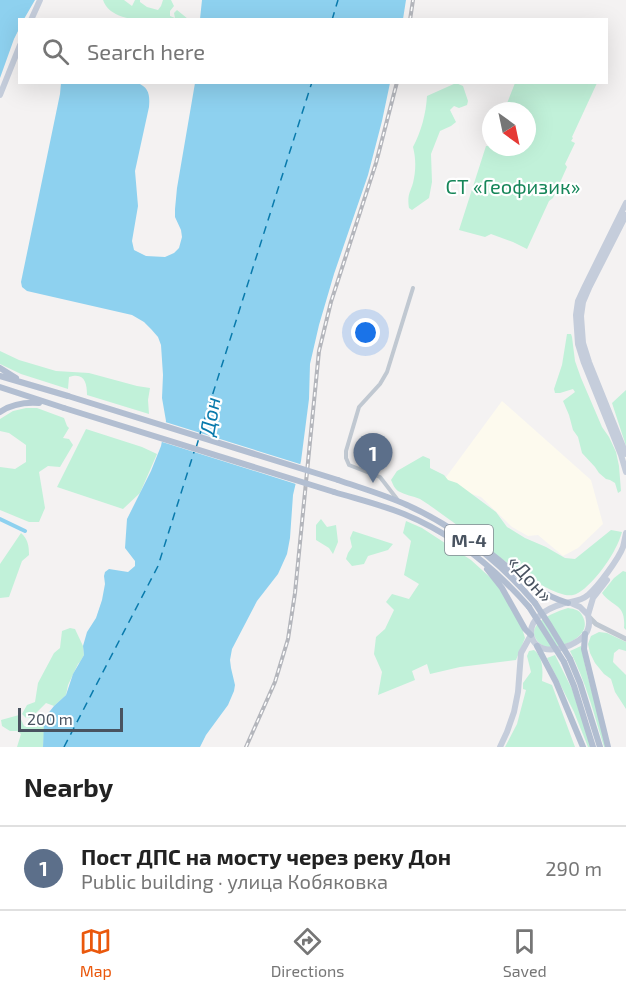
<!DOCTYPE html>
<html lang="en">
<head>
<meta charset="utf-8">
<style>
	body { margin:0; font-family:"Exo 2",sans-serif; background:#f6f6f6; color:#222 }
	.compass { position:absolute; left:482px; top:102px; width:54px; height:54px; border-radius:50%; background:#fff; box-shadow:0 6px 24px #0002; rotate:147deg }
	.scale { position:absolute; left:18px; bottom:15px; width:105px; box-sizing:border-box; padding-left:6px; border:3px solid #495360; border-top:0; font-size:16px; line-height:21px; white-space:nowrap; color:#495360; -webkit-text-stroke:4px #fff; paint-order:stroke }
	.you { position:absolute; left:366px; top:333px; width:21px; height:21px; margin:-15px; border:4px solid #fff; border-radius:50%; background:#1a73e8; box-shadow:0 0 0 9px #1a73e833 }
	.badge { display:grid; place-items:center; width:39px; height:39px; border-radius:50%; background:#ea580c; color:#fff; font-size:20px; font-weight:700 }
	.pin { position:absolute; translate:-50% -50px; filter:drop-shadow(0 2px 3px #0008) }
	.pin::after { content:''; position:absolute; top:32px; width:21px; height:18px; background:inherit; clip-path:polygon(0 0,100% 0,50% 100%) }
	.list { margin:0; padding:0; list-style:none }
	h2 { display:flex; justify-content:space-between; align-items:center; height:78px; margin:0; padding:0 24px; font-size:26px }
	h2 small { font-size:20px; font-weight:400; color:#767676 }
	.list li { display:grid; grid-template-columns:39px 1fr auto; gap:18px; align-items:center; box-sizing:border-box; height:84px; padding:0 24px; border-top:2px solid #e0e0e0 }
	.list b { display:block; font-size:22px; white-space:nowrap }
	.list p { margin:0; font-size:20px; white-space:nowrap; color:#767676 }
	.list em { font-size:20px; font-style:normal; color:#767676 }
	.icon { flex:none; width:33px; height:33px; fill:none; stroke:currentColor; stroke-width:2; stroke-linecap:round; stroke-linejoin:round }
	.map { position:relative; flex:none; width:626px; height:747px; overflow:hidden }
	.search { position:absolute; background:#fff; box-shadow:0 6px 24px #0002; left:18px; right:18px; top:18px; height:66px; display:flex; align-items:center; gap:15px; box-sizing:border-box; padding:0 21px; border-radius:0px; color:#767676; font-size:22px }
	.sheet { height:162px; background:#fff }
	nav { display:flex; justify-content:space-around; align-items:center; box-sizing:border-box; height:84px; border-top:2px solid #e0e0e0; background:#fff; font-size:16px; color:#767676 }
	nav a { display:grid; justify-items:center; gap:3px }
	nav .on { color:#ea580c }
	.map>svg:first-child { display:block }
</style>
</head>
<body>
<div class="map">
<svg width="626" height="747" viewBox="0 0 626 747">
	<rect width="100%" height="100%" fill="#f4f2f2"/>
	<!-- commercial -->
	<path fill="#fdfaee" d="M502,401l89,79 12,44 -25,24 -15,8 -25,-21 -10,1 -16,-9 -31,-30 -40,-13z"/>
	<!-- green -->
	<path fill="#c1f1d9" d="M103,0h21l8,6 3,-6h5v2l7,5 11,3 3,-4 2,-6h8l3,6 -4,5v5l5,2 -1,-5 3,-3 11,9c-23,1 -76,8 -85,-19z
		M456,83l7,3 5,15 -1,4 -8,3 -5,-2 -4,4 6,12 -5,4 -11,5 -9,23 1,28 -3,16 -17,12 -3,-2c-2,-13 1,-15 4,-25 3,-13 3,-24 0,-36 8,-15 13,-33 14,-51z
		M515,83h82l-25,54 1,1 -2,3 4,2 -10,21 2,3 -14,31 -4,3 -22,48 -14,-7 -22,-8 -6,3 -26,-7 27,-84h3l2,-5v6h36v-36h-23z
		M567,334h4l1,3 3,24 6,17 21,49 7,10 7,15 3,14 2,25 -3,2 -3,-10 -5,-3 -4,-1 -7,-6 -4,-6 -13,-14 -4,-16 -5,-7 -4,-15 -6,-14 12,-9 -2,-3 -13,4h-5l-1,-4 8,-24z
		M0,351l19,9 37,11 33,2 48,13 13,2 -2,12 1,14 -62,-19c0,-13 -3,-23 -18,-18l-1,12 -47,-15 -21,-10z
		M626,390v56l-14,-43z
		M26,408h11l27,10 3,8 2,2 -6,10 6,1 4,6 -13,22 -12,-1 -9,6 6,36 -6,14h-10l-29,-12v-43l15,2 11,-7v-17l-17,-12 -9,-2v-12l13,-8z
		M86,429l56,18 15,7 -17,39 -17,16 -66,-22z
		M423,456l7,3v9l14,7 4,5 9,3 39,29 11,15 18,11 21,9 19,11 10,1 36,-29 11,2c-2,6 -4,12 -7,17 -6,13 -28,43 -42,46 -25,5 -100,-59 -123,-75 -10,-7 -20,-15 -30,-21 -7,-3 -15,-4 -22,-8 -4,-3 -5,-7 -7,-11l6,-9z
		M321,519l6,8 9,-2 2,17 -5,12 -4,-6 -13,-8v-15z
		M406,521l16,7 49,32 22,20 14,19 14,26 4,13 -9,22 -56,7 -30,7 -3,-10 -15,7 3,9 -37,15 4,-23 -8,-18 2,-17 9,-8 9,-19 -8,-8 6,-8 17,5 10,-15 -15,-9 7,-34 -8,-8z
		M353,531l40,13 -5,6 -20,6 -4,8 -12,2 -6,-7 2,-6 4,-6 -2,-9z
		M21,533c7,6 8,13 8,22l-7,6 -13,36 -9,1v-34z
		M623,571l3,1v58l-2,-2c2,-25 -11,-20 -22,-35l12,-15z
		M568,608c7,1 12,2 15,9 9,18 -17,29 -31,31 -10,0 -23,-11 -16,-22 6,-9 22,-15 32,-18z
		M70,628l5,1 8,17 1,9 -4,7 -2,2 -10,21 -2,10 -12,11 -8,-3 -15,15h-5l-4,-4 5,-9 8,-3 3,-19 16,-30 6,-5 2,-17z
		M599,632l8,1 19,9v9l-7,-2 -5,4 -1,9 13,13v34l-11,-17 -4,-13 -7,-5 -9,-11 -5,-10 -2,-9 3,-8z
		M581,646l6,28 20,73h-3c-10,-33 -18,-65 -34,-96z
		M534,650c9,7 9,20 8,31l10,4 23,62h-70l12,-23 9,-34 -3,-1v-6l8,-11 -4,-16 2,-5z
		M555,655l17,34 19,58h-3l-14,-35 -27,-54z
		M19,715l5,11h3l5,-6 6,-3 7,3 -2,27h-26l4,-13 -4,-3h-7l-8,-5 -1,-6z"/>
	<!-- water -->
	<path fill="#8ed1ef" d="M0,0h35l-11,19 -4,1 -1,9 -5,10 -14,39z
		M202,0h204l-3,19h-203z
		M61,83h76c12,4 13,12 12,24l-14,64 3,35 -6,35 2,9 12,6 19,1 9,-4 5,-5 3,-11 -1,-7 -6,-13v-8l2,-21 18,-105h195l-8,38 -14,54 -34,99 -15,51 -9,39 -1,35 -8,62 -8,34 -3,43 -3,16 -9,20 -21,27 -25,48 -2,11 1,8 4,17 -1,6 -6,14 -22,30 -6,12h-157l1,-24 2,-7 8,-10 12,-11 7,-21 11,-19 -1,-9 4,-14 9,-14 6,-18 3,-16 -1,-8 1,-4 4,-3 19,3 7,-6v-5l-10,-13 2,-29 24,-48 10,-25 5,-25 -4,-23 1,-23 -2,-30 -3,-8 -7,-8 -7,-7 -12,-7 -105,-24 -5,-4 -1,-5 39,-188z"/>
	<!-- pier -->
	<path fill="#f4f2f2" d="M162,421l141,44 -4,20 -140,-44z"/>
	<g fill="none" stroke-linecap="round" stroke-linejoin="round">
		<!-- canal -->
		<path stroke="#8ed1ef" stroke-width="4" d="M0,519l25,12"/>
		<!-- ferry -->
		<path stroke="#097aac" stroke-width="1.5" stroke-dasharray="8 6" stroke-linecap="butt" d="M332,20l6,-20
			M200,434l112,-352
			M196,448l3,-10
			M64,747l94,-181 36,-114"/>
		<!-- minor -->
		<path stroke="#c0c8d1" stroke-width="4" d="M397,499l-17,-22 -31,-12 -3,-7v-7l13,-44 21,-23 7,-12 26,-84"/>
		<!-- tertiary -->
		<path stroke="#c0c8d1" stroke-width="5" d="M589,617l7,7 30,15"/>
		<!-- secondary -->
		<path stroke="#c5cddb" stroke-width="6" d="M31,20l9,-20
			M0,95l20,-50
			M626,203l-41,83 -7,15 -2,14 2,29 6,19 37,92 5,17
			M626,215l-37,73 -6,14 -2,14 2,27 6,19 37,92
			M571,603l9,4 8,8c1,4 2,9 0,14 -4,16 -48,32 -56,9 -6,-18 16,-30 30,-34 9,-3 18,-2 26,-9 10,-8 31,-37 35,-48 1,-4 2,-9 3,-14
			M588,615l5,-17 14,-18
			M500,747l7,-15 7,-20 4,-20 3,-39 10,-18"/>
		<!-- primary -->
		<path stroke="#b2bed1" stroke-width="6" d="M0,368l16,10
			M0,376l68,20
			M0,387l64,21
			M0,412c12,-8 25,-10 39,-9
			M338,480c23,8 47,15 69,25 51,23 92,56 128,98
			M334,492c23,7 48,13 70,22 49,20 90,53 125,93
			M486,550c28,21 49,43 82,53
			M487,569l15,19 23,41 6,6
			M585,634l-1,15 24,98
			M537,646l19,36 27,65
			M570,659l10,24 20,64
			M564,662l10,24 19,61"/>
		<!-- rail casing -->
		<g stroke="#b4b6bc" stroke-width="4">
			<path id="rail" d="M410,20l3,-20
				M246,747l29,-65 13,-43 7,-46 24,-242 12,-49 45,-139 21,-81"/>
		</g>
		<!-- rail -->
		<use href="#rail" stroke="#fff" stroke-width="1.5" stroke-dasharray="4.5" stroke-linecap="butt"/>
		<!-- primary-bridge -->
		<path stroke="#b2bed1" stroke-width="6" d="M68,396l270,84
			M64,408l270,84
			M535,603l15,23 20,33
			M529,607l35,55"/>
	</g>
	<g text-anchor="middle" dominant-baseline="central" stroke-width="4.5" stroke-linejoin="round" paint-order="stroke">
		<!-- shield labels -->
		<rect fill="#fff" stroke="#808790" stroke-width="1.5" x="445" y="525" width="48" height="30" rx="4.5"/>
		<g font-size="18" font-weight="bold" fill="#495360">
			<text x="469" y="540">М-4</text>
		</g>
		<!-- park labels -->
		<g font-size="20" fill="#168659" stroke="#fff">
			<text x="513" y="186">СТ «Геофизик»</text>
		</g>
		<!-- street labels -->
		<g font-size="20" fill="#495360" stroke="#fff">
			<text transform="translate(531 578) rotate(48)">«Дон»</text>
		</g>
		<!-- water labels -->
		<g font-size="21" font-style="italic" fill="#097aac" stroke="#fff">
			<text transform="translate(209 416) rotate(-80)">Дон</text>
		</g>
	</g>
</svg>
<svg class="compass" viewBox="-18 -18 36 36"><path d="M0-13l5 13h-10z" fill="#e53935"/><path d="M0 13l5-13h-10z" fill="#767676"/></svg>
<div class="scale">200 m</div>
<div class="you"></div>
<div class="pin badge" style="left:373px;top:483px;background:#5c6f8a">1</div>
<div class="search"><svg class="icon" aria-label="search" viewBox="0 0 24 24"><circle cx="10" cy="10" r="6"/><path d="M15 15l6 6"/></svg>Search here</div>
</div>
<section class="sheet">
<h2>Nearby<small></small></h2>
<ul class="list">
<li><span class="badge" style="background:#5c6f8a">1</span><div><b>Пост ДПС на мосту через реку Дон</b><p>Public building · улица Кобяковка</p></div><em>290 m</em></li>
</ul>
</section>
<nav>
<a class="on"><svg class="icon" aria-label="map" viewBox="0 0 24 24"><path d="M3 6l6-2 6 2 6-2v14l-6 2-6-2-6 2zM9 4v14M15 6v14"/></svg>Map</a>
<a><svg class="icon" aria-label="directions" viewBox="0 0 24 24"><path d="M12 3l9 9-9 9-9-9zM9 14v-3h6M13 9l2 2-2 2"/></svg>Directions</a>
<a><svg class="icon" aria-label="saved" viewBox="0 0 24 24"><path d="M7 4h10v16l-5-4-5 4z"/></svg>Saved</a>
</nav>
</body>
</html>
